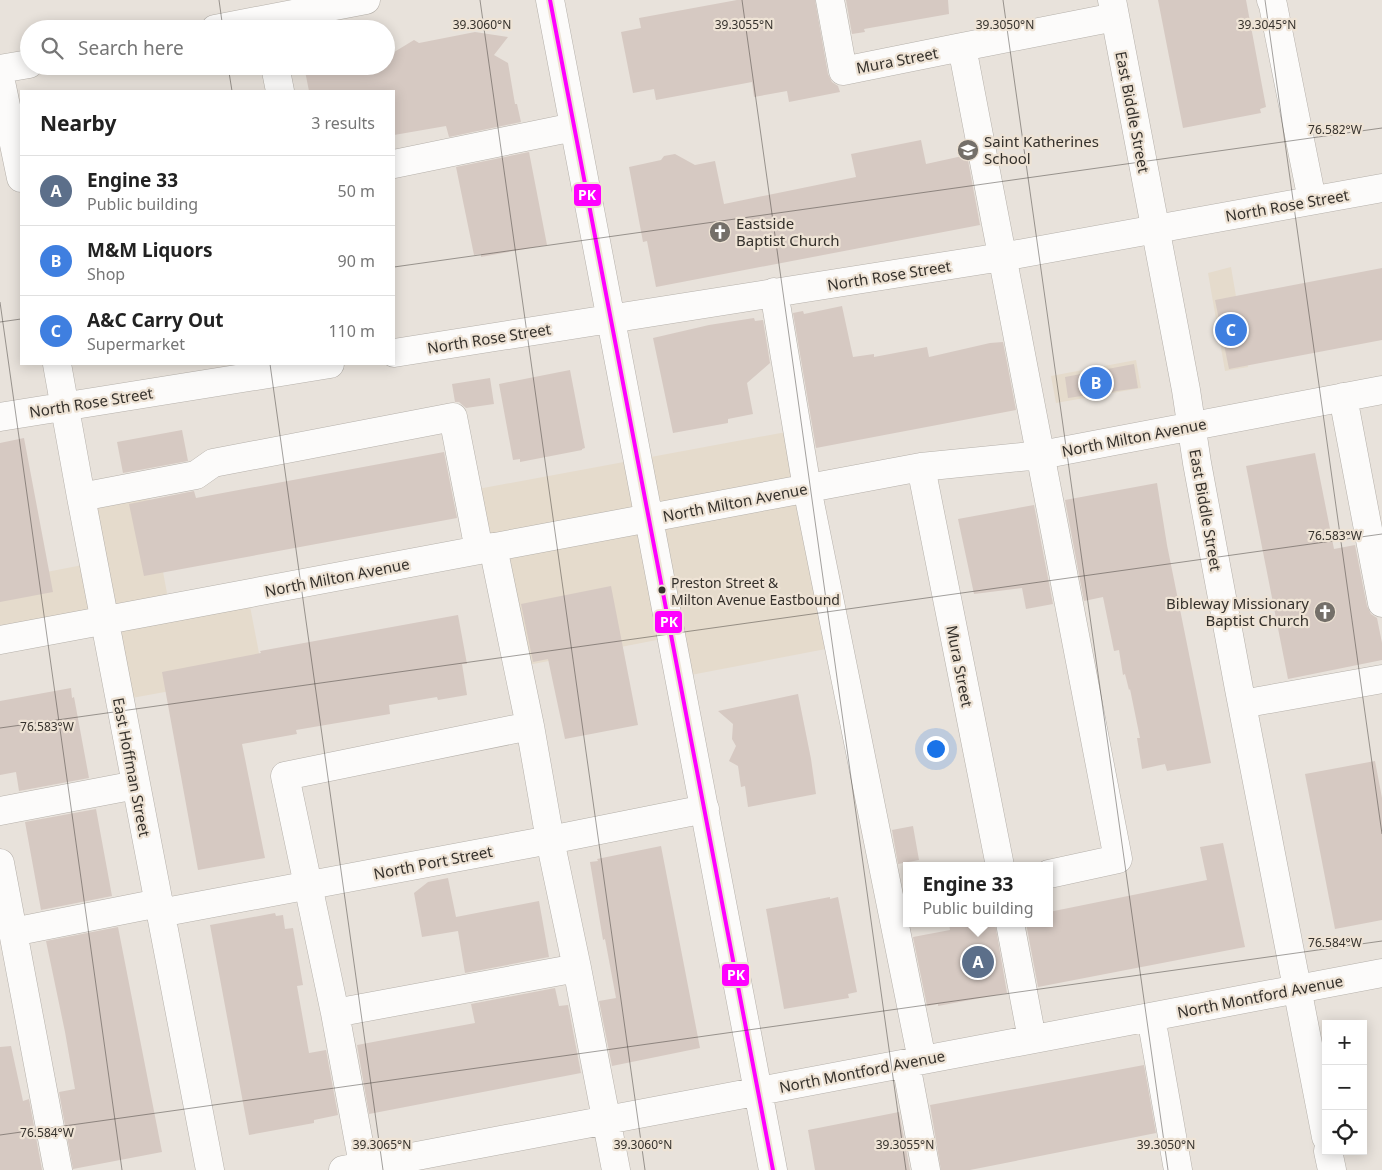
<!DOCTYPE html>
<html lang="en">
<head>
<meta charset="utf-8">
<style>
	body { margin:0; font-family:"Noto Sans",sans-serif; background:#f2f2f2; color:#222 }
	.controls { position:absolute; right:15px; bottom:15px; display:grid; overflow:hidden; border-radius:0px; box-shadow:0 2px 12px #0003 }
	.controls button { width:45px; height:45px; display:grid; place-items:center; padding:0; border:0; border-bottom:1px solid #e0e0e0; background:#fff; color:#222; font:25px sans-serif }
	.you { position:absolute; left:935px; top:748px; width:18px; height:18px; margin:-12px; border:4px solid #fff; border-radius:50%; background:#1a73e8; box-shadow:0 0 0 8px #1a73e833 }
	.badge { display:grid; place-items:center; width:32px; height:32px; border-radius:50%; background:#746f69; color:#fff; font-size:16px; font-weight:700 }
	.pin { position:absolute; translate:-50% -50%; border:2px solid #fff; box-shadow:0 1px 5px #0006 }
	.popup { position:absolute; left:903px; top:862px; width:150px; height:65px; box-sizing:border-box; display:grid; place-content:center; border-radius:0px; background:#fff; filter:drop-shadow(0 1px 4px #0005); font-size:16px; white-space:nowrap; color:#767676 }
	.popup b { font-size:19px; color:#222 }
	.popup::after { content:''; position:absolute; left:50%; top:100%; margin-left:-10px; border:10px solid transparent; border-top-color:#fff }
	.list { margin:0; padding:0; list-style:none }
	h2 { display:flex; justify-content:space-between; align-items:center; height:65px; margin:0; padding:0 20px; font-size:21px }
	h2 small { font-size:16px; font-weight:400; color:#767676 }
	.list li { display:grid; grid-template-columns:32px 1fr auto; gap:15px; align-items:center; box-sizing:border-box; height:70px; padding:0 20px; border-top:1px solid #e0e0e0 }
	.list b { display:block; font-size:19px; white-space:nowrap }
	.list p { margin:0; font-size:16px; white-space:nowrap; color:#767676 }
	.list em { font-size:16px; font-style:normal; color:#767676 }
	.icon { flex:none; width:28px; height:28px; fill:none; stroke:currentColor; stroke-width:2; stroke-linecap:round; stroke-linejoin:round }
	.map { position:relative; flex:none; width:1382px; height:1170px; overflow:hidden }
	.search { position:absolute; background:#fff; box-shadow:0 2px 12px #0003; left:20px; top:20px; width:375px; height:55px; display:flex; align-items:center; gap:12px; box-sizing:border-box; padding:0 18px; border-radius:28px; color:#767676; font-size:19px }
	.panel { position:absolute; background:#fff; box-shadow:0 2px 12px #0003; left:20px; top:90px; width:375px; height:275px; border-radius:0px }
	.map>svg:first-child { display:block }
</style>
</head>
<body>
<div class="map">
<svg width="1382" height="1170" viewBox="0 0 1382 1170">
	<rect width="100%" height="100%" fill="#e8e2db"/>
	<!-- built -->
	<path fill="#e5dbcc" d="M1231,267l17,100 -23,4 -17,-98z
		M1136,360l5,28 -85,15 -5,-27z
		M797,430l34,218 -156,30 -8,-40 -139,27 -61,-174z
		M146,479l25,136 78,-14 14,73 -142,26 -15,-72 -106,19v-66l93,-18 -14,-73z"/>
	<!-- building -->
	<path fill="#d6c9c2" d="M737,0h78l13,74 4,8 6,4 2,6 -51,10 -2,-11 -33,6 -2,-15 -96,18 -2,-11 -21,4 -12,-61 20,-4 -2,-10z
		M846,0h102l1,14 -85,15 1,3 -13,2z
		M1158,0h88l20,107 -6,2 1,4 -78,15z
		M475,32l33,5 -14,18 14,8 7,41h2l4,18 -72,15 -3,-11 -52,9v-44h-85l-5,-25h82v-9l28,-17 5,3z
		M921,140l5,24 41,-9 13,70 -324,62 -9,-46 -4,1 -14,-75 32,-7 3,-4 11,-2 20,11 20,-4 9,43 132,-27 -5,-23z
		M529,152l18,93 -66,12v-3l-7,1 -18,-88z
		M1382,268v72l-153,29 -14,-69z
		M842,306l11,51 21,-3v3l53,-10 2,10 61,-14 13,-1 13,68 -200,38 -23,-135 10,-2 1,3z
		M754,318l1,3 8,-1 7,43 -23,20 6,31 -25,5v4l-55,10 -20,-95 56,-13z
		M1134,364l4,24 -70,10 -3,-21z
		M570,370l15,78 -3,1v1l-62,12v-3l-7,1 -14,-76z
		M490,378l4,26 -28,4 -7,-6h-4l-3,-18z
		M182,430l6,31 -65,12 -6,-31z
		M24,438l29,154 -53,10v-159z
		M444,452l13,66 -313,58 -15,-72 65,-13 2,7z
		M1315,453l19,96 21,-4 12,61 4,8 6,4 5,25v17l-94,19 -42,-213z
		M1157,483l10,62 44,218 -44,8 -2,-7 -23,5 -5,-31h3l-10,-49 -1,1 -4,-16 -2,1 -4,-25 -5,1 -11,-54 -19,4 -19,-101z
		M1034,505l19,99 -27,5 -4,-21 -48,6 -16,-75z
		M611,586l27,139 -73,14 -17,-80 -15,3 -12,-58z
		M458,615l9,49h-5l5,31 -29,5 -1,-3 -48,8 1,9 -94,16 1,4 -55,10 23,114 -67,12 -36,-198 99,-19 -1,-2z
		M71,688l1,10 2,-1 15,81 -70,13 -3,-19 -16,3v-74z
		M798,694l13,65 5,35 -68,13 -3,-21 -4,1 -3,-21 -9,-5 7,-15 -4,-7 1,-15 -15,-13z
		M1375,761l7,37v122l-47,9 -30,-155z
		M96,809l16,87 -71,14 -16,-88z
		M913,826l6,34 -21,4 -6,-34z
		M1223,843l22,104 -207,40 -12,-64h23v-11l158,-32 -7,-33z
		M661,846l39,202 -88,18 -13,-65 17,-3 -11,-59 -2,1 -13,-78 8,-1 -1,-2z
		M448,878l8,39 83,-16 10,56 -84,16 -7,-42 -36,6 -8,-44 14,-11z
		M830,897v2l8,-2 19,95 -9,2 1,4 -65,11 -18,-100z
		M275,913l1,3 7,-1 2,14 8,-1 10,57 -6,1 12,67 17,-3 12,65 -24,5v3l-65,12 -39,-210z
		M949,923h46l12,70 -69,13v-2l-11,2 -14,-69 37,-7z
		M118,927l44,225 -89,17 -14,-77 16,-3 -10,-57 -19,-91z
		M555,988l4,18 9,-1 13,68 -212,41 -12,-69 118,-22 -4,-19z
		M11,1046l12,55 6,-2 13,71h-42v-123z
		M1144,1065l12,68 -186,37h-29l-11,-65z
		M899,1112l11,58h-95l-7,-40z"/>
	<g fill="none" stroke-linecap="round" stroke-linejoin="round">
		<!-- minor casing -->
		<g stroke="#b5b0aa" stroke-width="29">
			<path id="minor" d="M550,0l223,1170
				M830,0l13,71 119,-24
				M1112,0l74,390 11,73 42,226 87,448
				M1271,0l2,5 39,195
				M215,29l151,-29
				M275,66l5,25
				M0,69l29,-5
				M0,77l21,101
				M394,164l180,-37
				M774,292l33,196 115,572
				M394,353l608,-96 380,-69
				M57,364l24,133 129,673
				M1343,397l39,206
				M0,417l330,-53
				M921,467l79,399
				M81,497l115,-22 17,-12 240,-46 26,133
				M493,547l37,179 20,114 27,128 39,202
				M0,640l921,-173 120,-12 341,-65
				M1242,704l140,-25
				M0,811l136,-26
				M0,863l58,307
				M1049,874l69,-15 -156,-812 153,-30
				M160,913l390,-73 155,-31
				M1010,923l22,116
				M13,932l146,-29
				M335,1013l242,-45
				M1151,1017l27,153
				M906,1064l20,106
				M1328,1151l4,19
				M343,1170l1039,-197
				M364,1170l-29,-157 -50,-237 245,-50"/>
		</g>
		<!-- minor -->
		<use href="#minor" stroke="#fcfbfa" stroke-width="28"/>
		<!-- bus-1 casing -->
		<g stroke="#eee3d5" stroke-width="8">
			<path id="bus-1" d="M550,0l223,1170"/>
		</g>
		<!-- bus-1 -->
		<use href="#bus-1" stroke="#f0f" stroke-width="4"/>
	</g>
	<!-- ticks -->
	<path fill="none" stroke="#35312c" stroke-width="1" stroke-opacity="0.45" d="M219,0l4,29M480,0l165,1170M742,0l164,1170M1003,0l165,1170M1265,0l117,834M228,66l4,25M394,267l988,-139M0,302l122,868M0,322l21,-3M270,364l113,806M0,728l1382,-194M0,1135l1382,-194"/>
	<!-- icons -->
	<defs>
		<g id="school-disc" transform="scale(1.125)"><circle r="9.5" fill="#746f69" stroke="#eee3d5"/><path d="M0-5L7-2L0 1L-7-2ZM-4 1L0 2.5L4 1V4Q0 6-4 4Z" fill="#fff"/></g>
		<g id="church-disc" transform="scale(1.125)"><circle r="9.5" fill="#746f69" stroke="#eee3d5"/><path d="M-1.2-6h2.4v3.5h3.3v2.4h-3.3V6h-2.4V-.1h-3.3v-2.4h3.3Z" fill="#fff"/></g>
	</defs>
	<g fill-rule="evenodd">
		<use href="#school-disc" x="968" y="150"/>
		<use href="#church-disc" x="720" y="232"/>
		<use href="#church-disc" x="1325" y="612"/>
	</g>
	<!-- markers -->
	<circle fill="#35312c" stroke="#eee3d5" stroke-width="2" cx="662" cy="590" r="4.5"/>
	<g text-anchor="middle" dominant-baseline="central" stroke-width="4.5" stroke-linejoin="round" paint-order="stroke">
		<!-- bus labels -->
		<g font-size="14" fill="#35312c" stroke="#eee3d5" text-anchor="start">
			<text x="671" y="582">Preston Street &amp;<tspan x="671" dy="17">Milton Avenue Eastbound</tspan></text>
		</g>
		<!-- street labels -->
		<g font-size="15" fill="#35312c" stroke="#eee3d5">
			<text transform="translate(897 60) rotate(-11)">Mura Street</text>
			<text transform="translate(1133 112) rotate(79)">East Biddle Street</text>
			<text transform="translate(1287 205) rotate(-10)">North Rose Street</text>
			<text transform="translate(889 275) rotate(-9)">North Rose Street</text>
			<text transform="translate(489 338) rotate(-9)">North Rose Street</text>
			<text transform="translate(91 402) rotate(-9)">North Rose Street</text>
			<text transform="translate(1134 437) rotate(-11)">North Milton Avenue</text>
			<text transform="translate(735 502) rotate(-11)">North Milton Avenue</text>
			<text transform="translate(1206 510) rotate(80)">East Biddle Street</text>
			<text transform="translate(337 577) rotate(-11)">North Milton Avenue</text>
			<text transform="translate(960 666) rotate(79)">Mura Street</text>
			<text transform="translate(132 767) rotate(79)">East Hoffman Street</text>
			<text transform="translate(433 862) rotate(-11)">North Port Street</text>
			<text transform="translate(1260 996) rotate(-11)">North Montford Avenue</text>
			<text transform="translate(862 1071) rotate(-11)">North Montford Avenue</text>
		</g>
		<!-- poi labels -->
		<g font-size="15" fill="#35312c" stroke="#eee3d5" text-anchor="start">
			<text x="984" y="141">Saint Katherines<tspan x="984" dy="17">School</tspan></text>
			<text x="736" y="223">Eastside<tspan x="736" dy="17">Baptist Church</tspan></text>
			<text x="1309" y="603" text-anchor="end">Bibleway Missionary<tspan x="1309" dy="17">Baptist Church</tspan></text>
		</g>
	</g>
	<g font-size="12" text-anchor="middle" fill="#35312c" stroke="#eee3d5" stroke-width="4.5" stroke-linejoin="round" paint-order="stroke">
		<text x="482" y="29">39.3060°N</text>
		<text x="744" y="29">39.3055°N</text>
		<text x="1005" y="29">39.3050°N</text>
		<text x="1267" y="29">39.3045°N</text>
		<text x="1335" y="134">76.582°W</text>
		<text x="1335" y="540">76.583°W</text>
		<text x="47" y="731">76.583°W</text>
		<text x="1335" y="947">76.584°W</text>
		<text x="47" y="1137">76.584°W</text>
		<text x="382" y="1149">39.3065°N</text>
		<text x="643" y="1149">39.3060°N</text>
		<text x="905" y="1149">39.3055°N</text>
		<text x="1166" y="1149">39.3050°N</text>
	</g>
	<g stroke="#eee3d5" stroke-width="2">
		<rect x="573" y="183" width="29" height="24" rx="5" fill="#f0f"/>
		<rect x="654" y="610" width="29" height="24" rx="5" fill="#f0f"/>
		<rect x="721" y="963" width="29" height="24" rx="5" fill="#f0f"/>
	</g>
	<g font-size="14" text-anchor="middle" font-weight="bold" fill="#fff">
		<text x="587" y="200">PK</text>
		<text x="669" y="627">PK</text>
		<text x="736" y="980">PK</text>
	</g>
</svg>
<div class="controls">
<button>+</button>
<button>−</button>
<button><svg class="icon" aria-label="locate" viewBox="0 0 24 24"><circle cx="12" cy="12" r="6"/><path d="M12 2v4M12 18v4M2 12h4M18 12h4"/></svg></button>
</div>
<div class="you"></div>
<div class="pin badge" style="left:978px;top:962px;background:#5c6f8a">A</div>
<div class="popup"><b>Engine 33</b>Public building</div>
<div class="pin badge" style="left:1096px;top:383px;background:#3f7fe0">B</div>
<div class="pin badge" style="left:1231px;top:330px;background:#3f7fe0">C</div>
<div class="search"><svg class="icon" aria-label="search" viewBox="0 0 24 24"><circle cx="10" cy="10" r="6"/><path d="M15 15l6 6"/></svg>Search here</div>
<section class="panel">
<h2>Nearby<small>3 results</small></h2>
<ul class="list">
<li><span class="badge" style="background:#5c6f8a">A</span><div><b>Engine 33</b><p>Public building</p></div><em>50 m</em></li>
<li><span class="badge" style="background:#3f7fe0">B</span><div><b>M&amp;M Liquors</b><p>Shop</p></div><em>90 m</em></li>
<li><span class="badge" style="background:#3f7fe0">C</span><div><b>A&amp;C Carry Out</b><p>Supermarket</p></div><em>110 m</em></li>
</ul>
</section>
</div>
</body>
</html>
